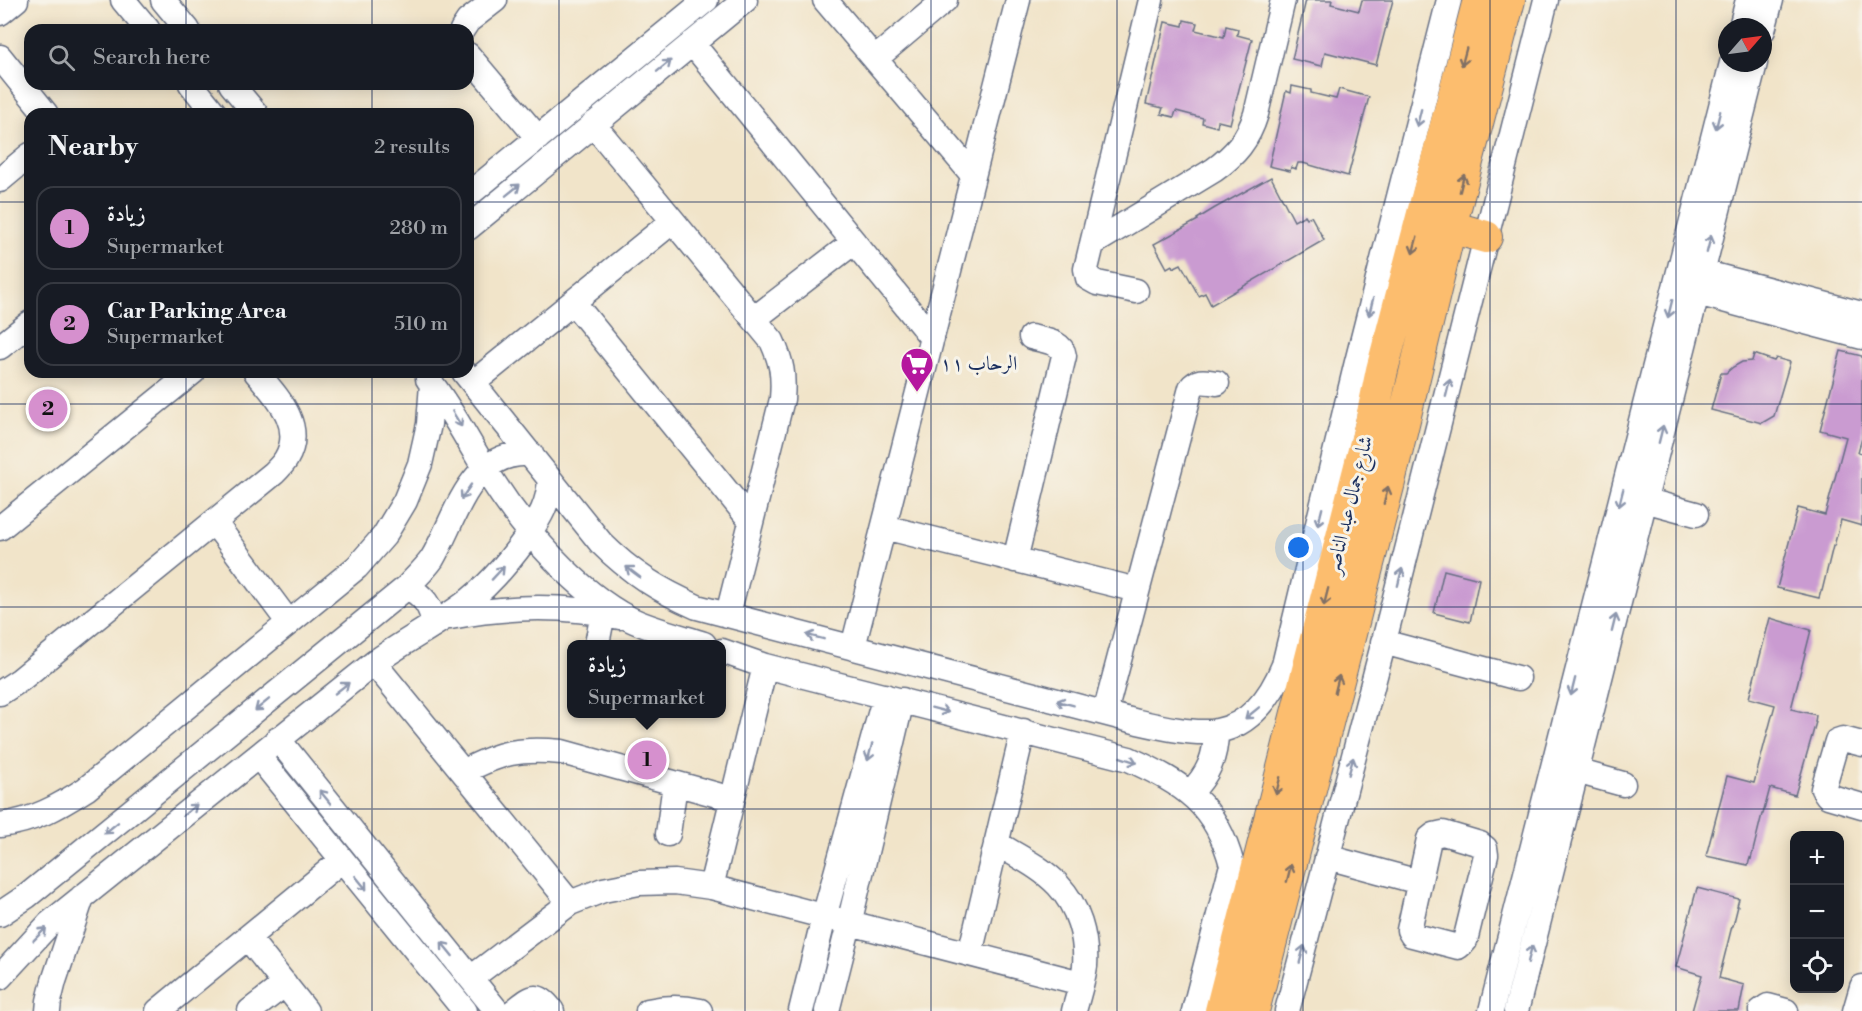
<!DOCTYPE html>
<html lang="en">
<head>
<meta charset="utf-8">
<style>
	body { margin:0; font-family:"Libre Bodoni",Amiri,serif; background:#242831; color:#f1f3f6 }
	.controls { position:absolute; right:18px; bottom:18px; display:grid; overflow:hidden; border-radius:12px; box-shadow:0 3px 15px #0003 }
	.controls button { width:54px; height:54px; display:grid; place-items:center; padding:0; border:0; border-bottom:2px solid #363941; background:#171b24; color:#f1f3f6; font:30px sans-serif }
	.compass { position:absolute; left:1718px; top:18px; width:54px; height:54px; border-radius:50%; background:#171b24; box-shadow:0 3px 15px #0003; rotate:62deg }
	.you { position:absolute; left:1299px; top:548px; width:21px; height:21px; margin:-15px; border:4px solid #fff; border-radius:50%; background:#1a73e8; box-shadow:0 0 0 9px #1a73e833 }
	.badge { display:grid; place-items:center; width:39px; height:39px; border-radius:50%; background:#d690ce; color:#111; font-size:20px; font-weight:700 }
	.pin { position:absolute; translate:-50% -50%; border:3px solid #fff; box-shadow:0 2px 6px #0006 }
	.popup { position:absolute; left:567px; top:640px; width:159px; height:78px; box-sizing:border-box; display:grid; place-content:center; border-radius:12px; background:#171b24; filter:drop-shadow(0 2px 4px #0005); font-size:20px; white-space:nowrap; color:#9ea1a6 }
	.popup b { font-size:22px; color:#f1f3f6 }
	.popup::after { content:''; position:absolute; left:50%; top:100%; margin-left:-12px; border:12px solid transparent; border-top-color:#171b24 }
	.list { margin:0; padding:0; list-style:none }
	h2 { display:flex; justify-content:space-between; align-items:center; height:78px; margin:0; padding:0 24px; font-size:26px }
	h2 small { font-size:20px; font-weight:400; color:#9ea1a6 }
	.list li { display:grid; grid-template-columns:39px 1fr auto; gap:18px; align-items:center; box-sizing:border-box; height:84px; margin:0 12px 12px; padding:0 12px; border:2px solid #363941; border-radius:18px }
	.list b { display:block; font-size:22px; white-space:nowrap }
	.list p { margin:0; font-size:20px; white-space:nowrap; color:#9ea1a6 }
	.list em { font-size:20px; font-style:normal; color:#9ea1a6 }
	.icon { flex:none; width:33px; height:33px; fill:none; stroke:currentColor; stroke-width:2; stroke-linecap:round; stroke-linejoin:round }
	.map { position:relative; flex:none; width:1862px; height:1011px; overflow:hidden }
	.search { position:absolute; background:#171b24; box-shadow:0 3px 15px #0003; left:24px; top:24px; width:450px; height:66px; display:flex; align-items:center; gap:15px; box-sizing:border-box; padding:0 21px; border-radius:18px; color:#9ea1a6; font-size:22px }
	.panel { position:absolute; background:#171b24; box-shadow:0 3px 15px #0003; left:24px; top:108px; width:450px; height:270px; border-radius:18px }
	.map>svg:first-child { display:block }
</style>
</head>
<body>
<div class="map">
<svg width="1862" height="1011" viewBox="0 0 1862 1011">
	<rect width="100%" height="100%" fill="#f7f3e8"/>
	<filter id="ink" filterUnits="userSpaceOnUse"><feTurbulence type="fractalNoise" baseFrequency=".0167" numOctaves="2"/><feDisplacementMap in="SourceGraphic" scale="12" xChannelSelector="R" yChannelSelector="G"/><feConvolveMatrix kernelMatrix="1 2 1 2 8 2 1 2 1" color-interpolation-filters="sRGB"/></filter>
	<filter id="wash" filterUnits="userSpaceOnUse"><feTurbulence type="fractalNoise" baseFrequency=".008" numOctaves="4" result="noise"/><feDisplacementMap in="SourceGraphic" scale="24" xChannelSelector="R" yChannelSelector="G"/><feGaussianBlur stdDeviation="1.35" result="paint"/><feColorMatrix in="noise" values="0 0 0 0 0 0 0 0 0 0 0 0 0 0 0 0 0 1.4 0 .05"/><feComposite in="paint" operator="in"/></filter>
	<g filter="url(#wash)">
		<rect width="100%" height="100%" fill="#f1e4c9"/>
		<g id="blocks">
			<!-- building -->
			<path fill="#ca9bd1" d="M1306,0h26l-1,4 28,7 3,-11h31l-17,65 -51,-13 -3,14 -30,-7z
				M1184,20l13,3 -2,7 29,7 2,-11 12,3 -1,6 15,4 -22,85 -12,-3 -1,6 -15,-4 1,-5 -27,-7 -2,6 -13,-3 2,-6 -17,-4 19,-82 18,4z
				M1292,86l19,4v3l25,6 3,-10 30,8 -21,79 -45,-13h-5l-2,6 -5,-2 -1,4 -21,-5 17,-75 5,2z
				M1271,177l23,44 11,-6 2,3 4,-2 13,24 -113,65 -6,-12 -6,3 -18,-32 -8,4 -1,-3 -5,3 -13,-24 44,-24 -1,-1 18,-11z
				M1841,351l21,5v82l-4,14 4,1v73l-21,-6 -7,26h-1l-11,45h-1l-2,7 -42,-10 21,-80 27,7 21,-78 -26,-7z
				M1754,354l20,7 2,-3 14,4 -16,54 -12,7 -51,-13 10,-37h5l7,-6 9,-5 10,-1z
				M1444,570l35,9 -9,43 -36,-9z
				M1770,618l41,12 -20,79 25,6 -1,7h1l-21,73 -25,-7 -7,26h-1l-11,45 -1,-1 -2,7 -42,-9 21,-80 27,7 21,-78 -26,-7z
				M1697,888l42,11 -2,7h1l-5,20h-1l-13,52 25,7 -5,26h-47l10,-36 -26,-8z"/>
		</g>
	</g>
	<g filter="url(#ink)">
		<use href="#blocks" fill-opacity="0" stroke="#666e83" stroke-width="1.5"/>
		<g fill="none" stroke-linecap="round" stroke-linejoin="round">
			<!-- minor casing -->
			<g stroke="#666e83" stroke-width="27">
				<path id="minor" d="M123,0l25,30
					M163,0l25,30
					M825,0l148,175
					M0,13l16,-13
					M1741,27l7,-27
					M462,30l6,-9 27,-21
					M1763,30l8,-30
					M692,43l240,295
					M468,55l70,83
					M0,57l46,57
					M875,59l70,-59
					M191,84l24,30
					M231,84l25,30
					M593,124l179,217c10,22 12,34 10,58l-54,215
					M0,180l30,-25
					M468,195l238,-195
					M468,228l277,-228
					M1092,244l122,-74c21,-15 34,-30 42,-56l27,-114
					M1702,272l160,42
					M1136,291l-39,-8 -9,-5 -2,-9 65,-269
					M1697,293l165,44
					M573,302l178,219
					M754,319l100,-77
					M0,347l30,-24
					M464,372l137,171c30,30 58,47 96,64l441,115c22,5 57,13 79,9 34,-6 55,-36 67,-66l72,-299 93,-366
					M428,379c25,31 42,67 64,101 32,50 84,111 138,139 20,10 52,18 74,25
					M473,383l200,-162
					M1644,500l52,14
					M214,522l75,101
					M884,527l253,63
					M0,528l193,-156
					M1015,560l49,-204c-2,-15 -20,-15 -33,-19
					M407,587c17,9 24,19 27,37
					M450,617c57,-11 113,-13 170,0
					M1383,642l135,36
					M597,644l6,-31
					M853,647l165,-647
					M722,651l43,15 364,93c55,25 87,45 103,106l-38,146
					M374,663l196,240
					M0,693l20,-13 254,-207c4,-4 9,-9 12,-14 20,-34 -10,-63 -30,-87
					M1105,713l86,-325c7,-10 16,-6 26,-5
					M278,739l219,272
					M1862,744l-19,-5 -6,2 -14,48 5,7 34,10
					M258,756l207,255
					M1576,771l47,13
					M463,772c38,-20 56,-24 99,-20l170,47
					M1190,793c18,-18 26,-36 26,-62
					M0,825c34,-4 58,-18 86,-36l271,-222 27,-31 21,-35 15,-37 9,-40 3,-40
					M1443,833l37,11 5,4 1,7 -21,86 -7,6 -46,-12 -3,-5 20,-91 5,-4z
					M668,834l7,-50
					M996,843c21,13 45,24 62,42 20,21 29,52 27,81 -2,15 -7,30 -11,45
					M1327,857l92,25
					M711,887l54,-221
					M0,914l27,-18 380,-309c8,-9 18,-18 25,-28 25,-42 37,-109 99,-105
					M248,938l58,73
					M970,954l53,-223
					M0,977l50,-54 324,-260c29,-21 60,-37 89,-58 25,-18 45,-42 63,-67 14,-21 22,-32 24,-58
					M471,978l99,-75 33,-13 36,-7 36,-1 36,5 370,96
					M48,1011l1,-10 5,-20 28,-84
					M158,1011l184,-151
					M250,1011l35,-27
					M514,1011c17,-13 23,-21 38,0
					M648,1011c18,-4 35,-4 52,0
					M801,1011l23,-94 61,-221
					M827,1011l22,-87 53,-224
					M1287,1011l95,-362 164,-649
					M1491,1011l241,-948
					M1516,1011l239,-948
					M1761,1011l7,-5 18,5
					M1855,1011l7,-24"/>
			</g>
			<!-- major casing -->
			<g stroke="#666e83" stroke-width="34">
				<path id="major" d="M1450,227l36,10
					M1221,1011l150,-588 11,-53 97,-370
					M1253,1011l136,-529 61,-255 59,-227"/>
			</g>
			<!-- minor -->
			<use href="#minor" stroke="#fff" stroke-width="24"/>
			<!-- major -->
			<use href="#major" stroke="#fcbd6e" stroke-width="32"/>
		</g>
		<!-- one-way arrows -->
		<defs><path id="oneway-shaft" d="M-6 0H5M1.5-3L5.5 0L1.5 3" fill="none" stroke-width="1.6" stroke-linecap="round" stroke-linejoin="round" transform="scale(1.5)"/></defs>
		<g stroke="#806f65">
			<use href="#oneway-shaft" transform="translate(1464 57) rotate(105)"/>
			<use href="#oneway-shaft" transform="translate(1462 183) rotate(-76)"/>
			<use href="#oneway-shaft" transform="translate(1415 245) rotate(105)"/>
			<use href="#oneway-shaft" transform="translate(1386 495) rotate(-76)"/>
			<use href="#oneway-shaft" transform="translate(1326 597) rotate(104)"/>
			<use href="#oneway-shaft" transform="translate(1337 684) rotate(-76)"/>
			<use href="#oneway-shaft" transform="translate(1278 786) rotate(104)"/>
			<use href="#oneway-shaft" transform="translate(1289 873) rotate(-76)"/>
		</g>
		<g stroke="#8d97ae">
			<use href="#oneway-shaft" transform="translate(664 66) rotate(-39)"/>
			<use href="#oneway-shaft" transform="translate(1419 118) rotate(104)"/>
			<use href="#oneway-shaft" transform="translate(1718 120) rotate(104)"/>
			<use href="#oneway-shaft" transform="translate(513 190) rotate(-39)"/>
			<use href="#oneway-shaft" transform="translate(1709 244) rotate(-76)"/>
			<use href="#oneway-shaft" transform="translate(1371 307) rotate(104)"/>
			<use href="#oneway-shaft" transform="translate(1670 309) rotate(104)"/>
			<use href="#oneway-shaft" transform="translate(1448 388) rotate(-76)"/>
			<use href="#oneway-shaft" transform="translate(457 419) rotate(59)"/>
			<use href="#oneway-shaft" transform="translate(1661 434) rotate(-76)"/>
			<use href="#oneway-shaft" transform="translate(466 492) rotate(124)"/>
			<use href="#oneway-shaft" transform="translate(1621 498) rotate(104)"/>
			<use href="#oneway-shaft" transform="translate(1320 517) rotate(104)"/>
			<use href="#oneway-shaft" transform="translate(633 572) rotate(-143)"/>
			<use href="#oneway-shaft" transform="translate(498 573) rotate(-47)"/>
			<use href="#oneway-shaft" transform="translate(1400 577) rotate(-76)"/>
			<use href="#oneway-shaft" transform="translate(1614 623) rotate(-76)"/>
			<use href="#oneway-shaft" transform="translate(815 637) rotate(-166)"/>
			<use href="#oneway-shaft" transform="translate(1573 687) rotate(104)"/>
			<use href="#oneway-shaft" transform="translate(342 688) rotate(-38)"/>
			<use href="#oneway-shaft" transform="translate(1065 703) rotate(-165)"/>
			<use href="#oneway-shaft" transform="translate(262 705) rotate(141)"/>
			<use href="#oneway-shaft" transform="translate(940 710) rotate(15)"/>
			<use href="#oneway-shaft" transform="translate(1252 713) rotate(141)"/>
			<use href="#oneway-shaft" transform="translate(870 752) rotate(105)"/>
			<use href="#oneway-shaft" transform="translate(1129 760) rotate(19)"/>
			<use href="#oneway-shaft" transform="translate(1351 766) rotate(-75)"/>
			<use href="#oneway-shaft" transform="translate(325 797) rotate(-129)"/>
			<use href="#oneway-shaft" transform="translate(190 810) rotate(-39)"/>
			<use href="#oneway-shaft" transform="translate(111 828) rotate(141)"/>
			<use href="#oneway-shaft" transform="translate(361 883) rotate(51)"/>
			<use href="#oneway-shaft" transform="translate(40 934) rotate(-45)"/>
			<use href="#oneway-shaft" transform="translate(447 949) rotate(-129)"/>
			<use href="#oneway-shaft" transform="translate(1302 954) rotate(-75)"/>
			<use href="#oneway-shaft" transform="translate(1530 954) rotate(-76)"/>
		</g>
	</g>
	<!-- grid -->
	<path fill="none" stroke="#1b2f5e" stroke-width="1.5" stroke-opacity="0.55" d="M186,0v30M372,0v30M559,0v1011M745,0v1011M931,0v1011M1117,0v1011M1303,0v1011M1490,0v1011M1676,0v1011M186,84v30M372,84v30M0,202h30M468,202h1394M186,372v639M372,372v639M0,404h1862M0,607h1862M0,809h1862"/>
	<!-- icons -->
	<defs>
		<g id="supermarket-pin" transform="scale(1.725)"><path d="M0 17L-7.5 6A9.5 9.5 0 1 1 7.5 6Z" fill="#b5179e" stroke="#f7f3e8"/><path d="M-6-5.5h2.5l.6 2H6L4.5 2H-2.5L-4.4-4H-6ZM-1.5 3.2a1.3 1.3 0 1 0 .1 0ZM3 3.2a1.3 1.3 0 1 0 .1 0Z" fill="#fff"/></g>
	</defs>
	<g fill-rule="evenodd">
		<use href="#supermarket-pin" x="917" y="364"/>
	</g>
	<g text-anchor="middle" dominant-baseline="central" stroke-width="6" stroke-linejoin="round" paint-order="stroke">
		<!-- poi labels -->
		<g font-size="20" fill="#1b2f5e" stroke="#f7f3e8" text-anchor="start">
			<text x="940" y="364">الرحاب ١١</text>
		</g>
		<!-- street labels -->
		<g font-size="20" fill="#1b2f5e" stroke="#f7f3e8">
			<text transform="translate(1350 505) rotate(-76)">شارع جمال عبد الناصر</text>
		</g>
	</g>
</svg>
<div class="controls">
<button>+</button>
<button>−</button>
<button><svg class="icon" aria-label="locate" viewBox="0 0 24 24"><circle cx="12" cy="12" r="6"/><path d="M12 2v4M12 18v4M2 12h4M18 12h4"/></svg></button>
</div>
<svg class="compass" viewBox="-18 -18 36 36"><path d="M0-13l5 13h-10z" fill="#e53935"/><path d="M0 13l5-13h-10z" fill="#9ea1a6"/></svg>
<div class="you"></div>
<div class="pin badge" style="left:647px;top:760px">1</div>
<div class="popup"><b>زيادة</b>Supermarket</div>
<div class="pin badge" style="left:48px;top:409px">2</div>
<div class="search"><svg class="icon" aria-label="search" viewBox="0 0 24 24"><circle cx="10" cy="10" r="6"/><path d="M15 15l6 6"/></svg>Search here</div>
<section class="panel">
<h2>Nearby<small>2 results</small></h2>
<ul class="list">
<li><span class="badge">1</span><div><b>زيادة</b><p>Supermarket</p></div><em>280 m</em></li>
<li><span class="badge">2</span><div><b>Car Parking Area</b><p>Supermarket</p></div><em>510 m</em></li>
</ul>
</section>
</div>
</body>
</html>
